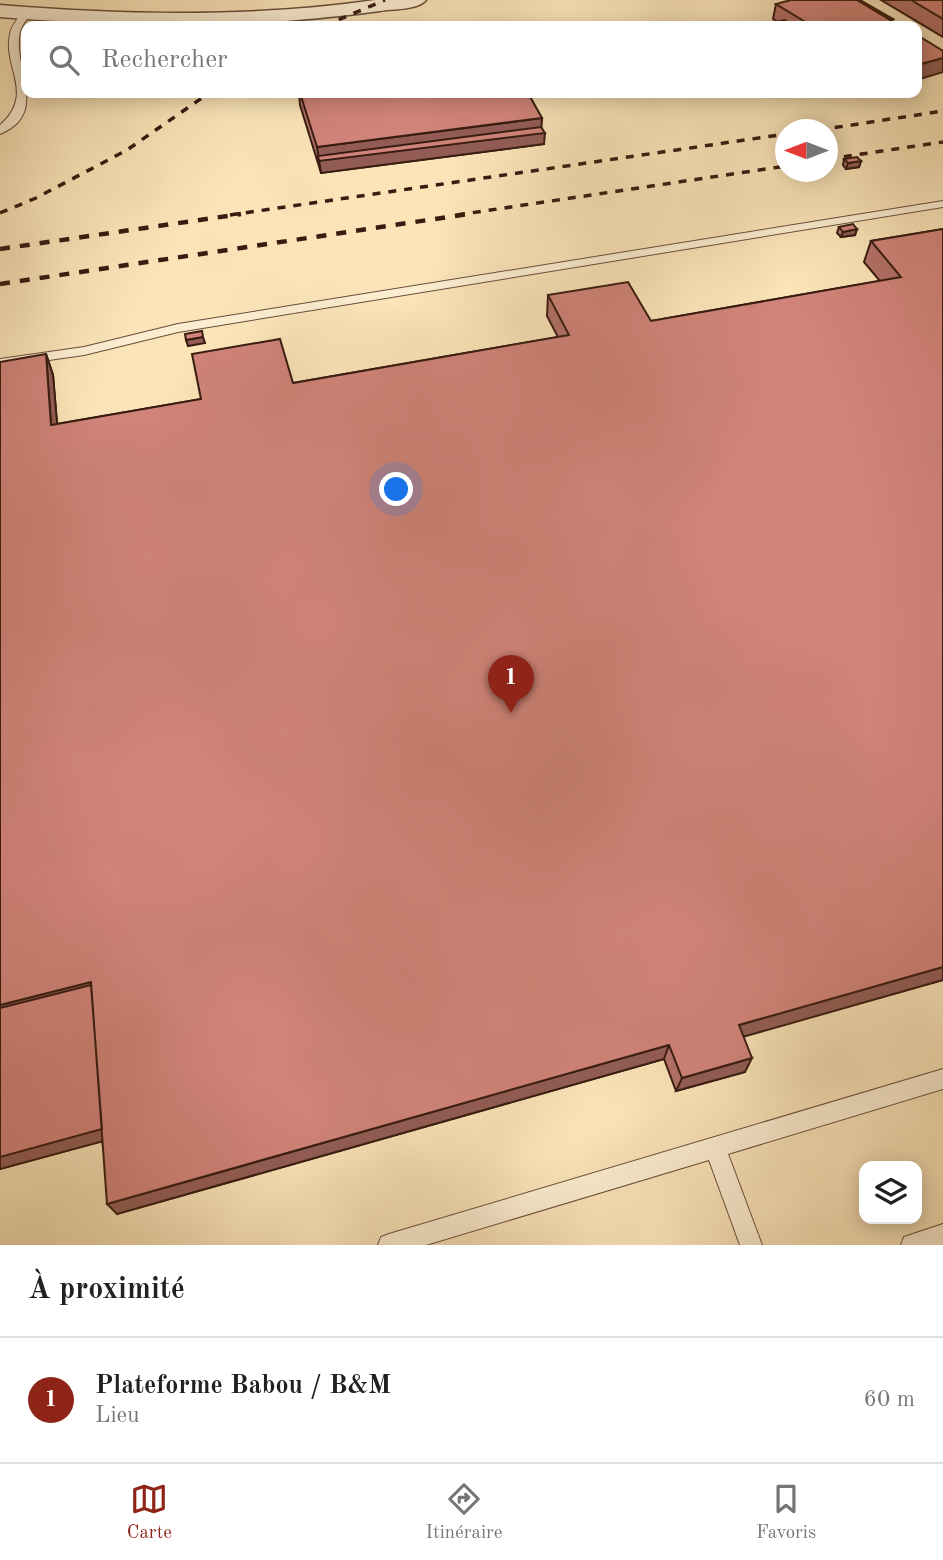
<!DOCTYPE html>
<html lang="fr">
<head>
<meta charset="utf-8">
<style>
	body { margin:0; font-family:"Old Standard TT",serif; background:#f6f6f6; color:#202124 }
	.controls { position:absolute; right:21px; bottom:21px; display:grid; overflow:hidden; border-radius:14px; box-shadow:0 4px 18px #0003 }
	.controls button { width:63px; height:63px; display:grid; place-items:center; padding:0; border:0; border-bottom:2px solid #e0e0e0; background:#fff; color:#202124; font:35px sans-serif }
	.compass { position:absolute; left:775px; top:119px; width:63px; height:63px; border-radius:50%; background:#fff; box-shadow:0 4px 18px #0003; rotate:270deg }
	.you { position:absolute; left:397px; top:490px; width:24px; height:24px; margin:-18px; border:5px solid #fff; border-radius:50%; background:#1a73e8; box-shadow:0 0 0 10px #1a73e833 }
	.badge { display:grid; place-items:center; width:46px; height:46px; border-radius:50%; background:#8f2418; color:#fff; font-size:23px; font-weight:700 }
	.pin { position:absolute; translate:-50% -58px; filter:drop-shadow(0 2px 4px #0008) }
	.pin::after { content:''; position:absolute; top:37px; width:24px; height:21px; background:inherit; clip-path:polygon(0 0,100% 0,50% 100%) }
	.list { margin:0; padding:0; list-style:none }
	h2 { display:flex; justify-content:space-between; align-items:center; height:91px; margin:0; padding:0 28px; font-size:30px }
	h2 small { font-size:23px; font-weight:400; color:#757577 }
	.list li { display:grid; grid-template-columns:46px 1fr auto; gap:21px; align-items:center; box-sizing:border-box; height:126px; padding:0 28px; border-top:2px solid #e0e0e0 }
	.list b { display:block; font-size:26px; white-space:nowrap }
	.list p { margin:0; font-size:23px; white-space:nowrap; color:#757577 }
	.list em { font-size:23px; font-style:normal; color:#757577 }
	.icon { flex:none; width:38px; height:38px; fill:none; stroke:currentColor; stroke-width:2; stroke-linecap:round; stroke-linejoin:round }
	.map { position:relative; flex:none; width:943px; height:1245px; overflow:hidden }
	.search { position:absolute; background:#fff; box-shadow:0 4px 18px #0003; left:21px; right:21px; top:21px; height:77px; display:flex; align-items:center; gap:18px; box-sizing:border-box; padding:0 24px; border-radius:14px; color:#757577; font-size:26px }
	.sheet { height:217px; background:#fff }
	nav { display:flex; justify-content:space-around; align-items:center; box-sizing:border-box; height:98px; border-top:2px solid #e0e0e0; background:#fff; font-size:19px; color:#757577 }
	nav a { display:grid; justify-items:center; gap:4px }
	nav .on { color:#8f2418 }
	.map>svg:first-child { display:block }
</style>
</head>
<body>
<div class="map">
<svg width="943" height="1245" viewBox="0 0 943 1245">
	<rect width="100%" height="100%" fill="#fae4b8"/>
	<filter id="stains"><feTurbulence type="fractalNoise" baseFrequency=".00286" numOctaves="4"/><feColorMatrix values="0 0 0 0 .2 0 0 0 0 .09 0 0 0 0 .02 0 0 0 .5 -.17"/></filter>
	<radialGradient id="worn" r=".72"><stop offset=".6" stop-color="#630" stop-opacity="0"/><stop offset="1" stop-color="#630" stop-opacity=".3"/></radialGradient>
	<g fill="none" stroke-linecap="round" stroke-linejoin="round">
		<!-- service casing -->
		<g stroke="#684e3b" stroke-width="2">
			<path id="service" d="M23,11l8,2c-4,6 -9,12 -11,19 -8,35 30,82 -20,102v-9c37,-32 0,-59 11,-95 2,-6 8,-13 12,-19z
				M943,201v6l-765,125 -94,23 -84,12v-8l84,-12 94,-23z
				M943,1069v20l-215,65 34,91h-22l-31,-85 -283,85h-48l3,-8 8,-3z
				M943,1224v21h-42l3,-8z"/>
		</g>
		<!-- minor casing -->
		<g stroke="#684e3b" stroke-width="3">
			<path id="minor" d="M375,0h51c-8,10 -33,9 -46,11 -126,18 -253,16 -380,6v-12c125,10 251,13 375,-5z"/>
		</g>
		<!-- service -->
		<use href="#service" fill="#fcedd1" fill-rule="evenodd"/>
		<!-- minor -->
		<use href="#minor" fill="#fcedd1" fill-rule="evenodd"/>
		<!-- rail-far1 -->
		<path stroke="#381c11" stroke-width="3.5" stroke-dasharray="8 8" stroke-linecap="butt" d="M324,26l61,-26
			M819,130l124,-19
			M828,159l115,-17
			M0,213l36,-15 91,-48 82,-57
			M230,215l556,-81
			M457,215l329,-49"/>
		<!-- rail -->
		<path stroke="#381c11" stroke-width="4.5" stroke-dasharray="10 10" stroke-linecap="butt" d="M0,249l241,-35
			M0,284l468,-70"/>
	</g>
	<!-- wall -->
	<path fill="#b37168" stroke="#381c11" stroke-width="2" d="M881,0h62v37z
		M776,4l117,15 -1,2 9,5h-134v-1l11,-3 -5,-3z
		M300,93l242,25 -1,9 3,17 -223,29 -21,-68 -1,-11h1z
		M844,159l17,2 -2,6 -13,2 -3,-4z
		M839,227l18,2 -2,6 -14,2 -4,-4z
		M943,229v751l-200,56 2,36 -69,19 -12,-32 -547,155 -15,-73 -102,28 46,-815 7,21 4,49 501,-87 -11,-21 1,-21 103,26 229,-40 -16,-19 7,-21z"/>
	<!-- shaded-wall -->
	<path fill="#925c55" stroke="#381c11" stroke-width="2" d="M943,58v14l-26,8v-15z
		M542,118l-1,15h4l-1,11 -223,29 -4,-26z
		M861,161l-2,6 -13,2 2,-6z
		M857,229l-2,6 -14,2 2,-5z
		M203,337l2,6 -17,3 -2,-6z
		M46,354l7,21 6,70 -8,-20z
		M943,967v13l-211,60 7,-15z
		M91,982l20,157 -111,30v-164z
		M669,1045l-5,14 -547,155 -10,-10z
		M752,1058l-7,14 -69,19 6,-13z"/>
	<!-- building -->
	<path fill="#d08379" stroke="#381c11" stroke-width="2" d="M791,0h66l44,26h-89l-36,-22z
		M857,0h3l33,19 -3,1z
		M911,0h32v19z
		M784,20l6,3 -10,3h-10l-3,-1z
		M796,22l7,4h-23z
		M917,35l26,16v7l-26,7z
		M300,93h228l14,25 -225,29z
		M541,127l4,6 -226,28 -1,-5z
		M857,157l4,4 -13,2 -4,-4z
		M853,224l4,5 -14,3 -4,-5z
		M943,229v738l-204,58 13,33 -70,20 -13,-33 -562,159 -16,-222 -91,23v-643l46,-8 5,71 150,-26 -9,-45 88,-15 13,44 276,-48 -21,-40 80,-13 23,39 250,-44 -30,-36z
		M202,331l1,6 -17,3 -1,-6z
		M91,985l11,144 -102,28v-149z"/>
	<rect width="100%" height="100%" filter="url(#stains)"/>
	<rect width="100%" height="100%" fill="url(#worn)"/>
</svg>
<div class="controls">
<button><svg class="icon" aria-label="layers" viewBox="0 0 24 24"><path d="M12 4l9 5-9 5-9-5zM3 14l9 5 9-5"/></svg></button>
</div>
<svg class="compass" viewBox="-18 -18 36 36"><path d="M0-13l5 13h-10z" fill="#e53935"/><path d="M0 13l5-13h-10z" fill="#757577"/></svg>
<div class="you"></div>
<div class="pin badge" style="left:511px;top:713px">1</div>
<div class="search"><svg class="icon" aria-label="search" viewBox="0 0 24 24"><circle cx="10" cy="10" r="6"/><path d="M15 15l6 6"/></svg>Rechercher</div>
</div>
<section class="sheet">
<h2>À proximité<small></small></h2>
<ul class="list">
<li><span class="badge">1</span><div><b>Plateforme Babou / B&amp;M</b><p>Lieu</p></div><em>60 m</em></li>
</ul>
</section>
<nav>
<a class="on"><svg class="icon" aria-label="map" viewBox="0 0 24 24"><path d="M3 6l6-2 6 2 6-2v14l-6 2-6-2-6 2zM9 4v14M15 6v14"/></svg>Carte</a>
<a><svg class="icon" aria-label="directions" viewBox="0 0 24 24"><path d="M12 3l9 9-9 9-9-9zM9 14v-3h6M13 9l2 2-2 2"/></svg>Itinéraire</a>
<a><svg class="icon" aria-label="saved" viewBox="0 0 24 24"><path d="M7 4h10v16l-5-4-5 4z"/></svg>Favoris</a>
</nav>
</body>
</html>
